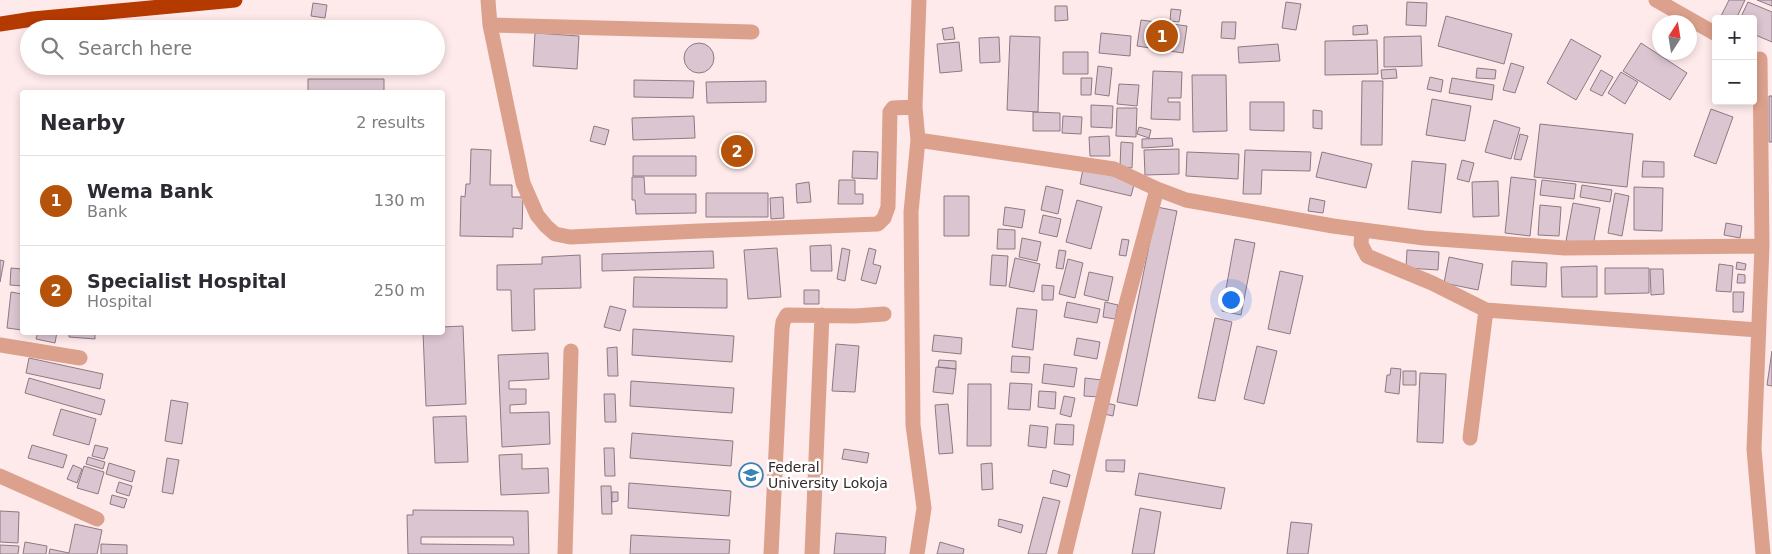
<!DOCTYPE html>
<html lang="en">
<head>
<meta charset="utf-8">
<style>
	body { margin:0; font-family:"DejaVu Sans",sans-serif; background:#f2f2f3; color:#2b2b33 }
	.controls { position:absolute; right:15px; top:15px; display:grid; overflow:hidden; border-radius:5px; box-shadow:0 2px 8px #0003 }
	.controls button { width:45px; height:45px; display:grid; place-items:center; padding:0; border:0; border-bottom:1px solid #e1e1e2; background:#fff; color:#2b2b33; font:25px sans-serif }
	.compass { position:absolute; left:1652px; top:15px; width:45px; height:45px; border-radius:50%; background:#fff; box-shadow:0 2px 8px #0003; rotate:12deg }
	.you { position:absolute; left:1230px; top:299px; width:18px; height:18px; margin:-12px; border:4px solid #fff; border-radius:50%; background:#1a73e8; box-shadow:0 0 0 8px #1a73e833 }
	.badge { display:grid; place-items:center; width:32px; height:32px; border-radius:50%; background:#b45309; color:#fff; font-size:16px; font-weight:700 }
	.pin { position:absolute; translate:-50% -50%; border:2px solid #fff; box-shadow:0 1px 5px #0006 }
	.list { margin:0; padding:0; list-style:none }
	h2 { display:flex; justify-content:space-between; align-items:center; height:65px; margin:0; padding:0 20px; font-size:21px }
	h2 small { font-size:16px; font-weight:400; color:#7c7c81 }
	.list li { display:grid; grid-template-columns:32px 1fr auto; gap:15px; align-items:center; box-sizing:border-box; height:90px; padding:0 20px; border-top:1px solid #e1e1e2 }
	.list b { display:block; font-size:19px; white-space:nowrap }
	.list p { margin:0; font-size:16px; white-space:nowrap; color:#7c7c81 }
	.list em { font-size:16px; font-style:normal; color:#7c7c81 }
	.icon { flex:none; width:28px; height:28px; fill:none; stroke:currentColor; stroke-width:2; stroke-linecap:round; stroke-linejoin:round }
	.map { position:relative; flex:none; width:1772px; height:554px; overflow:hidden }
	.search { position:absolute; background:#fff; box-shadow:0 2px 8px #0003; left:20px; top:20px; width:425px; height:55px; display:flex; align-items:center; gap:12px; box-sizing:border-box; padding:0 18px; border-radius:28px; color:#7c7c81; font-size:19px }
	.panel { position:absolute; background:#fff; box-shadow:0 2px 8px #0003; left:20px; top:90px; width:425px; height:245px; border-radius:5px }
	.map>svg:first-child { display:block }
</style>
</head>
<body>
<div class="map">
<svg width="1772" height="554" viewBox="0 0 1772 554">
	<rect width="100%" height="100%" fill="#ffeaeb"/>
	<!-- building -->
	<path fill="#dbc5d0" stroke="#8e7983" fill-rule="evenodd" d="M1729,0h16l-9,19h-8l-7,-3z
		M1757,0h15v6z
		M1286,2l15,2 -5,26 -14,-2z
		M1407,2l20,1 -1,23 -20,-1z
		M1748,2l24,10v30l-19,-8v-15h-13z
		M313,3l14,2 -2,13 -14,-2z
		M1055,6h12l1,14 -13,1z
		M1171,9l10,1 -2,12 -9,-1z
		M1446,16l66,18 -8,30 -66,-18z
		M1141,20l46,6 -4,27 -46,-7z
		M1222,22h14l-1,17 -14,-1z
		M1367,25l1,9 -15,1v-9z
		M953,27l2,12 -11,1 -2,-11z
		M535,33l44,3 -2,33 -44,-3z
		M1101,33l30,3 -1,20 -31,-3z
		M1010,36l30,1 -2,75 -31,-2z
		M1421,36l1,30 -38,1v-30z
		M999,37l1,25 -20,1 -1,-25z
		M1571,39l30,17 -25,44 -29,-17z
		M1377,40l1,34 -53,1v-34z
		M959,42l3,29 -22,2 -3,-29z
		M684 58a15 15 0 1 1 30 0a15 15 0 1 1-30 0Z
		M1641,43l46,30 -17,27 -47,-29z
		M1278,44l2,17 -41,2 -1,-16z
		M1063,52h25v22h-25z
		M1511,63l13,4 -9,26 -12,-3z
		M1098,66l14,2 -3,28 -14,-2z
		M1477,68l19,2 -1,9 -19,-1z
		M1396,69l1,9 -15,1 -1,-9z
		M1601,70l12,7 -11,19 -12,-6z
		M1153,71l29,1 -1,26h-13v4h12v18l-29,-1z
		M1621,72l17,10 -13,22 -17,-11z
		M1192,75h34l1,56 -34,1z
		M1430,77l13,3 -2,12 -14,-3z
		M1081,78h11l-1,17h-10z
		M1452,78l42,7 -2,15 -43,-7z
		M308,79h76v13h-76z
		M634,80l60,1 -1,17 -59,-1z
		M766,81v21l-59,1 -1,-21z
		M1362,81h21l-1,64h-21z
		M1119,84l20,1 -2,21 -20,-2z
		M1769,96h3v46h-3z
		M1432,99l39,7 -6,35 -39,-6z
		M1250,102h34v29l-34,-1z
		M1091,105l22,1 -1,22 -21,-1z
		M1117,108h20l-1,29 -20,-1z
		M1711,109l22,8 -17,47 -22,-8z
		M1313,110l9,1v18l-9,-1z
		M1033,112l27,1v18h-27z
		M694,116l1,22 -62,2 -1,-22z
		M1063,116l19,1 -1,17 -19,-1z
		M1494,120l26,8 -9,31 -26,-7z
		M1540,124l93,10 -6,53 -93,-10z
		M594,126l15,4 -4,15 -15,-4z
		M1139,127l12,3 -2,8 -12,-4z
		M1520,134l8,2 -7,24 -7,-1z
		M1109,136l1,20h-20l-1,-19z
		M1172,138l1,8 -31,2v-9z
		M1121,142l12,1 -1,25 -12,-1z
		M471,149l20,1 -1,35h22v12h11l-1,32 -9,-1v9l-53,-1 1,-40 4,1 1,-13h4z
		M1179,149v25l-34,1 -1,-25z
		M1245,150l66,2 -1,19 -48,-1 -1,24h-18z
		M853,151l25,1 -1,27 -25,-1z
		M1187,152l52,2 -1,25 -52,-3z
		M1322,152l50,12 -6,24 -50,-11z
		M633,156h63v20h-63z
		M1462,160l12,3 -5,19 -12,-3z
		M1412,161l34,3 -5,49 -33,-4z
		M1643,161l21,1v15h-22z
		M1083,169l52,12 -4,15 -51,-12z
		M632,177h12l1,17h51v19l-60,1 -1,-14h-3z
		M1511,177l25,3 -6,56 -25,-3z
		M839,180h16v14h8v10h-25z
		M1542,180l34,4 -2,15 -34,-4z
		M1498,181l1,35 -26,1 -1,-35z
		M809,182l2,20 -14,1 -1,-19z
		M1582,185l30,5 -2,12 -30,-5z
		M1046,186l17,4 -5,24 -17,-4z
		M1634,187l29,1 -1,43 -28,-1z
		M706,193h62v24h-62z
		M1615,193l14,3 -7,40 -14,-3z
		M944,196h25v40h-25z
		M783,197l1,21 -13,1 -1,-21z
		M1310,198l15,3 -2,12 -15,-2z
		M1077,200l25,7 -11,42 -25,-7z
		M1573,203l27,5 -7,38 -27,-5z
		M1540,205l21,2 -2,29 -21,-1z
		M1005,207l20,3 -3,18 -19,-3z
		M1157,207l20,4 -40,195 -20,-4z
		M1043,215l18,4 -4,18 -18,-4z
		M1726,223l16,3 -2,12 -16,-3z
		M998,229l17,1v19h-18z
		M1022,238l19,4 -4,19 -18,-4z
		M1122,239l7,1 -3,16 -7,-1z
		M1235,239l20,4 -14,72 -19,-4z
		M831,245l1,26h-21l-1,-25z
		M777,248l4,49 -33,2 -4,-49z
		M842,248l8,2 -5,31 -8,-2z
		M869,248l7,2 -3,14 8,2 -5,18 -15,-4z
		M1059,250l7,1 -3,18 -7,-1z
		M1407,250l32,2 -1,18 -32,-2z
		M713,251l1,17 -112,3v-17z
		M580,255l1,33 -47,1 1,41 -23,1 -1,-41h-14v-25l45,-1v-7z
		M992,255l16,1 -2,30 -16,-1z
		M1449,257l34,7 -5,26 -34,-7z
		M1015,258l25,6 -6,28 -25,-5z
		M1068,259l15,4 -8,35 -16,-4z
		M0,260l4,1 -4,21z
		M1512,261l35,2 -1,24 -35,-2z
		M1737,262l9,2 -1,6 -9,-1z
		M1719,264l14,2 -2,26 -15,-1z
		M1597,266v31h-35l-1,-30z
		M11,268l11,1v17l-12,-1z
		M1605,268h44v25l-44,1z
		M1650,269h13l1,25 -13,1z
		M1280,271l23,5 -13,58 -22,-5z
		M1089,272l24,5 -5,24 -24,-6z
		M1738,274l7,1v8h-8z
		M634,277l93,2v29l-94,-1z
		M1042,285l12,1 -1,14h-11z
		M804,290h15v14h-15z
		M11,292l11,2v36l-15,-2z
		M1733,292h11l-1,20h-10z
		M1067,302l33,7 -3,14 -33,-6z
		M1105,302l13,3 -3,14 -12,-2z
		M610,306l16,4 -6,21 -16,-4z
		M1017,308l20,2 -4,40 -21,-3z
		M1215,318l17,4 -17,79 -17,-3z
		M463,326l3,78 -40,2 -3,-74h19v-5z
		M633,329l101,7 -2,26 -100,-7z
		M38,332h19l-2,11 -19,-4z
		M69,332h26v7l-26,-2z
		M934,335l28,3 -1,16 -29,-3z
		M1077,338l23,4 -3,17 -23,-4z
		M836,344l23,2 -4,46 -23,-1z
		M1257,346l20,5 -13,53 -20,-5z
		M617,347l1,29h-10l-1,-28z
		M1772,351v35l-5,-1z
		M548,353l1,26 -40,2v8h17v15l-16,1v8l39,-1 1,32 -48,3 -4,-92z
		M1012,356l18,1 -1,16 -18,-1z
		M29,358l74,16 -3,15 -74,-16z
		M939,360l17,1v8l-18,-2z
		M1044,364l33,4 -3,19 -32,-4z
		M936,367l20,2 -3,25 -20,-2z
		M1391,368l10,1 -2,25 -14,-2 2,-17h3z
		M1403,371h13v14h-13z
		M1420,373l26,1 -3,69 -26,-1z
		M29,378l76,22 -4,15 -76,-22z
		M1085,378l17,2 -2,17 -16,-1z
		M631,381l103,7 -2,25 -102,-7z
		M1010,383l22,1 -2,26 -22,-1z
		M968,384h23v62h-24z
		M1039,391l17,1 -1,17 -17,-2z
		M604,394h11l1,28h-11z
		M1064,396l11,2 -4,19 -11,-3z
		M171,400l17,3 -6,41 -17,-3z
		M1106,403l9,2 -2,11 -9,-2z
		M948,404l5,49 -14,1 -4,-49z
		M61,409l35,10 -7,26 -36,-10z
		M466,416l2,46 -33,1 -2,-46z
		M1056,424l18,1 -1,20 -19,-1z
		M1030,425l18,2 -2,21 -18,-2z
		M632,433l101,8 -2,25 -101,-8z
		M32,445l35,10 -4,13 -35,-10z
		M95,445l13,3 -4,11 -12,-3z
		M604,448h10l1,28h-10z
		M844,449l25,4 -2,10 -25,-4z
		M522,454v15l26,-1 1,25 -48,2 -2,-40z
		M88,457l17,5 -2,7 -17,-5z
		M167,458l12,2 -6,34 -11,-2z
		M1106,460h19l-1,12 -18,-1z
		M109,463l26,8 -3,11 -26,-8z
		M992,463l1,26 -11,1 -1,-26z
		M73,465l9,4 -5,14 -10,-4z
		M84,466l20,6 -6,22 -21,-6z
		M1053,470l17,5 -3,12 -17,-4z
		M1139,473l86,15 -4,21 -86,-14z
		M119,482l13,4 -3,10 -13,-4z
		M629,483l102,8 -2,25 -101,-8z
		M601,486h10l1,28h-10z
		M612,492h6v9l-6,1z
		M112,495l15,4 -3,9 -14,-4z
		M1043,497l17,4 -14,53h-18z
		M1140,508l21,4 -7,42h-22z
		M413,510l115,1 1,43h-121l-1,-39h6zM421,537h92l1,8 -93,-1z
		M0,511l19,1 -1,31 -18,-1z
		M999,519l24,6 -2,8 -23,-7z
		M1291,522l21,2 -4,30h-21z
		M75,524l27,6 -5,24h-48l1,-5 19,4z
		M836,533l50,4 -1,17h-51z
		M631,535l99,5 -1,14h-99z
		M25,542l22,4 -1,8h-23z
		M940,542l24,7 -1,5h-26z
		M101,544l26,1v9h-26z
		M0,545l19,1 -1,8h-18z"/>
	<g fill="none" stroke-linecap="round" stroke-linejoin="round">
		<!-- minor -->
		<path stroke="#dca18d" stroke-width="15" d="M488,0l2,25 33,158 14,32 9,11 9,8 15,3 129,-6 179,-7 6,-6 4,-11 2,-95 3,-4 22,-1
			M1656,0l60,34
			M490,25l262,7
			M1760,59l2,187 -8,203 9,105
			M918,140l196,29 43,20
			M1362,230l-1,14 6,12 65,27 54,27 272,20
			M0,345l80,13
			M1470,438l16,-128
			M0,476l97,43
			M565,554l6,-203
			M771,554l11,-225 1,-7 4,-7 68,1 29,-2
			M812,554l10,-239
			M917,554l7,-46 -11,-83 -2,-213 7,-72 -3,-33 4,-107
			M1065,554l59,-242 33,-123 29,11 147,26 91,12 141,10 197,-2"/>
		<!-- highway -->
		<path stroke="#b53a00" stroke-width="15" d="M0,24l33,-5 202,-19"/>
	</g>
	<!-- icons -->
	<defs>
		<g id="university-ring" transform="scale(1.25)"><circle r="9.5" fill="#fff" stroke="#3a83b7" stroke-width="1.5"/><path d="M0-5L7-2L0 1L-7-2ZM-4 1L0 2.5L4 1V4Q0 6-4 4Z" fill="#3a83b7"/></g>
	</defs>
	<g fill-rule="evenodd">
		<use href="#university-ring" x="751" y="475"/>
	</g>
	<g text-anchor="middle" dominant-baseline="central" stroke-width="5" stroke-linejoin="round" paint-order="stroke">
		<!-- poi labels -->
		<g font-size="14" fill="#33292a" stroke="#fff" text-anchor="start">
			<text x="768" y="467">Federal<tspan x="768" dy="16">University Lokoja</tspan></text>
		</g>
	</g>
</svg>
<div class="controls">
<button>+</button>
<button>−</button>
</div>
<svg class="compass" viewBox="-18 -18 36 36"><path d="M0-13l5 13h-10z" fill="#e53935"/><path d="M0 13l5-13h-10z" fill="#7c7c81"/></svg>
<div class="you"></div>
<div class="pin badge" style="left:1162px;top:36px">1</div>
<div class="pin badge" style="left:737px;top:151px">2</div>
<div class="search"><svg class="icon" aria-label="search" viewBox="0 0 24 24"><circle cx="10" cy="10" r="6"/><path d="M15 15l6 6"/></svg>Search here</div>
<section class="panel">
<h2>Nearby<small>2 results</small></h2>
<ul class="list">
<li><span class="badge">1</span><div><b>Wema Bank</b><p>Bank</p></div><em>130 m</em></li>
<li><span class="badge">2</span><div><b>Specialist Hospital</b><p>Hospital</p></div><em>250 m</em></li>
</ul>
</section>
</div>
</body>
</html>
